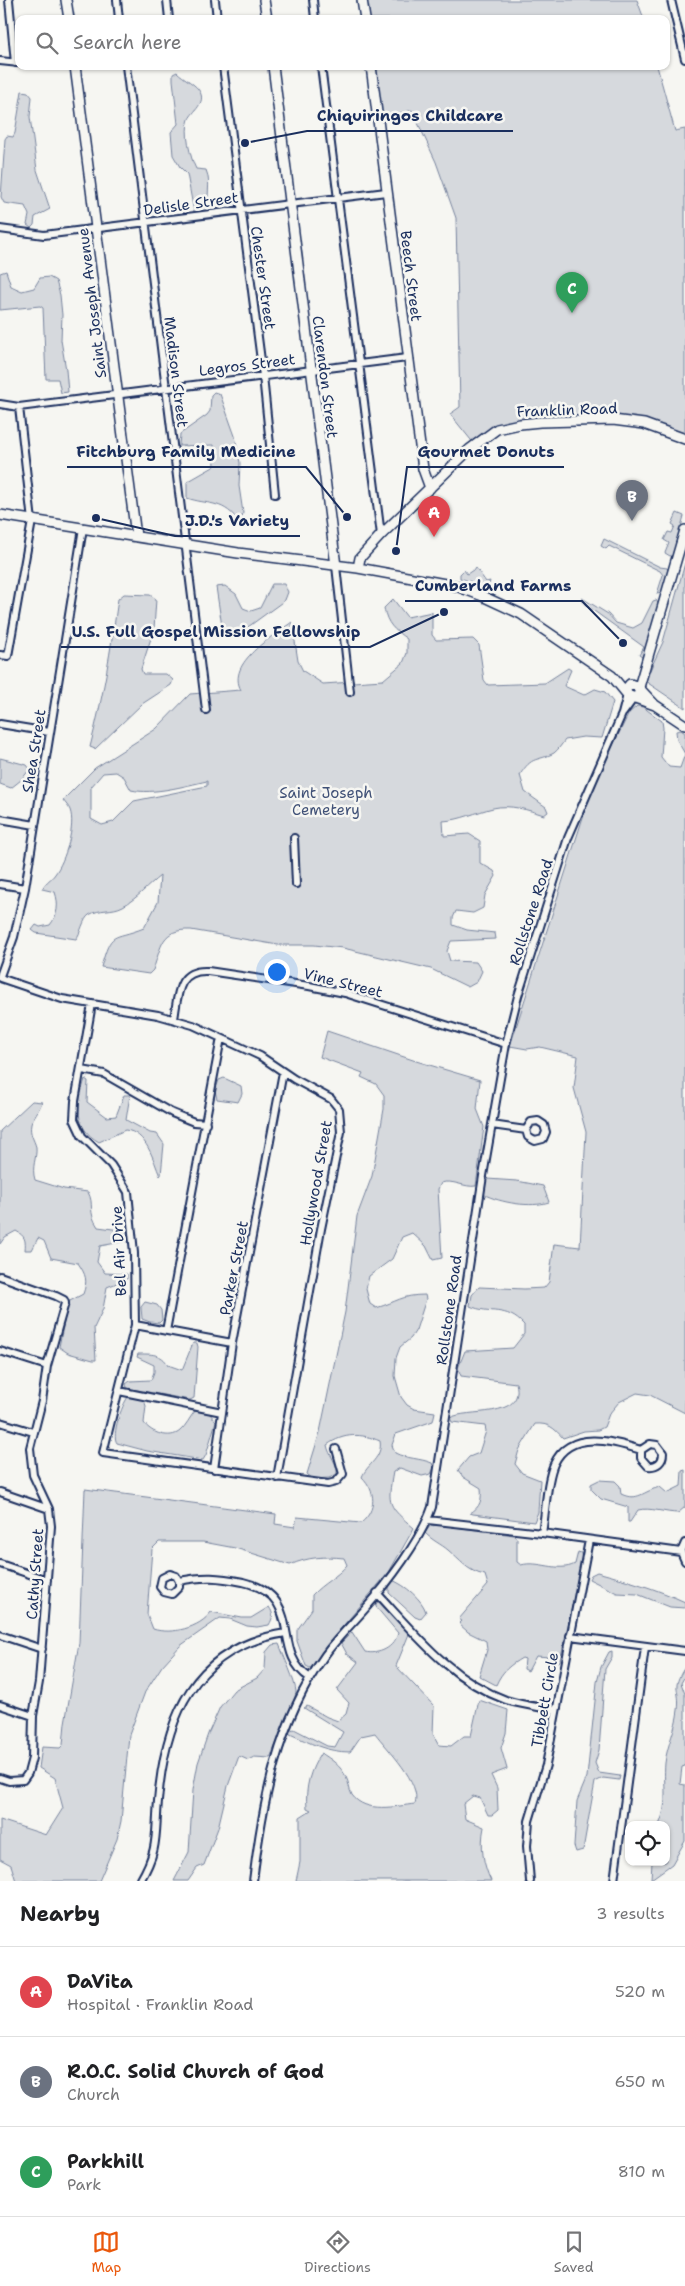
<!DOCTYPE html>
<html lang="en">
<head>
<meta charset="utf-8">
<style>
	body { margin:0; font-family:"Shantell Sans",sans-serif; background:#f6f6f6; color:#202124 }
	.controls { position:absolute; right:15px; bottom:15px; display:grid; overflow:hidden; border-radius:10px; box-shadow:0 1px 4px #0004 }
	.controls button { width:45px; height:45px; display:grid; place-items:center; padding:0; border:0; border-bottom:1px solid #e0e0e0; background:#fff; color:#202124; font:25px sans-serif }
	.you { position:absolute; left:276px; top:971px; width:18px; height:18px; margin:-12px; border:4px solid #fff; border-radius:50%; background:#1a73e8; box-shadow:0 0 0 8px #1a73e833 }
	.badge { display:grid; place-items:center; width:32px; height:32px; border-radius:50%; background:#ea580c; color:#fff; font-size:16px; font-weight:700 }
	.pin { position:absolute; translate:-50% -41px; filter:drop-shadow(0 1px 2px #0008) }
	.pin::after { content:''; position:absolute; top:26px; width:18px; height:15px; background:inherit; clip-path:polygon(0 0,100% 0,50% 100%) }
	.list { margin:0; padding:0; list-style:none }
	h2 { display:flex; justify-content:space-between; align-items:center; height:65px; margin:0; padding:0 20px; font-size:21px }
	h2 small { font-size:16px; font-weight:400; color:#757577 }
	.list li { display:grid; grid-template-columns:32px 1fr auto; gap:15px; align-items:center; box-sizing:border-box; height:90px; padding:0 20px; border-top:1px solid #e0e0e0 }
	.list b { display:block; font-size:19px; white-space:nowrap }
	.list p { margin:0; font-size:16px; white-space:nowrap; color:#757577 }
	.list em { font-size:16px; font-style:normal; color:#757577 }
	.icon { flex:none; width:28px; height:28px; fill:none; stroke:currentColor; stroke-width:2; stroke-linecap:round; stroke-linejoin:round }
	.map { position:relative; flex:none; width:685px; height:1881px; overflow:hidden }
	.search { position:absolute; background:#fff; box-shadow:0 1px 4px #0004; left:15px; right:15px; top:15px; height:55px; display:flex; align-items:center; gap:12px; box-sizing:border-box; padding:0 18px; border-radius:10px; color:#757577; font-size:19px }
	.sheet { height:335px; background:#fff }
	nav { display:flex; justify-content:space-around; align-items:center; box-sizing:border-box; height:70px; border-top:1px solid #e0e0e0; background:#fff; font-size:14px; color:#757577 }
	nav a { display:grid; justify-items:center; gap:2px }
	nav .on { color:#ea580c }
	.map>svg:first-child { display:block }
</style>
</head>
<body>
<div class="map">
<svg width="685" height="1881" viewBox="0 0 685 1881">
	<rect width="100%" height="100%" fill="#f6f6f2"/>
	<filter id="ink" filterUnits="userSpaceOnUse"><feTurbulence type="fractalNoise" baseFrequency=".02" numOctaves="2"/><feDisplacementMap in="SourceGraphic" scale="10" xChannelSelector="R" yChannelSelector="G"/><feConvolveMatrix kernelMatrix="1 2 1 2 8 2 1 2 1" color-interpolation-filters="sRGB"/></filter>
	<g filter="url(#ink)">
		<!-- green -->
		<path fill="#d6d9dd" stroke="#78849e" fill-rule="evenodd" d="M362,0h275l7,19h-279z
			M371,66h286l18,65 10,-2v310l-55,-18 -122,5 -33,19 -25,-31 10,-7 -4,-189 -20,-56 -24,-52 -35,9z
			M177,72c6,6 20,13 23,20 6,11 -7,19 -11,27 -5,13 1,38 7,50l10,1c6,14 -1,26 4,40l-4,2h-12l-7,-38 -7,-7 -7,-12 -2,-23 7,-8 -5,-44v-6z
			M22,91l6,1 4,5 -2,20 7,53 13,39 -15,8 -1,8 -3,3 -4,-3 2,-10 -4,-9 -21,-3 -3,-6 4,-58 2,-3 6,1 2,-4z
			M6,271l5,15 11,5 12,-3 6,-10 9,-1 7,4 4,14 2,20 -1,25 5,30 2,22 -7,1 -3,-14h-12l-3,-71 -3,-2 -40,4v-37z
			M214,392l6,2 15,42 5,27 -1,23 4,27 -1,4 -5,2c-15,-19 -30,-14 -50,-21v-16l28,-16 -1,-21 -35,1 1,-12 27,-19 3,-4 1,-16z
			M677,513l7,3 -11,39 -3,1 -5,-3 4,-10 -5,-3 4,-8 4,1 3,-7 -3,-2z
			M604,539l56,28 7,1 2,3 -7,22 -5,1 6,-19 -3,-4 -51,-25 -3,3 -5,-3z
			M685,563v145l-40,-27 18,-39z
			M476,568l10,14 4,-1 -2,7 -28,-10v-4l4,-4 3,4z
			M272,584h12l4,8 -3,8 -48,35 -9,4 -5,-6 -7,-46 9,-1 11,8 7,14 8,3 9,-3z
			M124,594l26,1 6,4 -2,30 -13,40 2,5h23l7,6 -2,5 -29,19 -47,45 -5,-2c13,-49 21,-98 28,-148z
			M582,598l26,16 8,9 17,5 9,-5 11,-22 3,-1 3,5 -11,39 -6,13 -3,-2 5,-8 -61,-44 -2,-4z
			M393,599l14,18 25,-5v23l4,5 37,-1 6,6 5,35 4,5 57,-2 23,-15 3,2 -7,16 20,9 11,-6 10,3 8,10 -11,36 -19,-1 -18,3c-3,4 -7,10 -11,13 -17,9 -22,2 -34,22l5,17 21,15 2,5 -4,3c-16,-5 -34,-11 -51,-7 -17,4 -32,12 -50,13l1,15 25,-2 11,7v22l14,8 2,5 -11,19 -2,13 -10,5 -17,-2 -3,7v7l14,5 28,3 1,6 -45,2 -4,10 3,10 26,1 6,9 -5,11 -9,5 -37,-18 -88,-21 -29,-3h-36l-87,-15c-30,-1 -29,15 -38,40l-4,4 -48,-7c11,-38 10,-26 43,-39l14,-26 2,-26c-13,10 -22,22 -37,30 -11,6 -23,2 -34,9 -6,4 -8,18 -13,24l-40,-6 -4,-3 4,-5 4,2 10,-2c8,-10 9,-21 5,-33l-13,-3c5,-9 9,-9 13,-15 10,-13 21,-48 15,-64 -1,-3 -5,-7 -7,-10l32,-32 61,-39 34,-35 51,-4c-15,-27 32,-54 51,-68l6,39 5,10 20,13 60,-4 20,-17 4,-10v-14c-13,-9 -20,-15 -23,-31zM116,772l8,5 7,13c23,5 53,-4 76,-9v5l-73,15 -21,21 -11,3 -11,-6v-32l12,-14z
			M637,706l6,1 19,14 1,7 -2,29 8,10 11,1 5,-14 -8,-14 -1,-9 5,-1 4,3v680l-35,-18 -13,-2 -18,9 -10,12 -5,13 -6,3 -14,1 -21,7c-9,-10 -14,-15 -28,-14l-16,26 -4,14 7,9 18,7 -2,32 -4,10 -61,-8 -3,-1c11,-6 12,-14 11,-25l-18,-11 -5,-7 11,-13 10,-4 7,-22 -1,-5 -33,-4 -2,-4c16,-10 76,2 66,-35l-55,-7 -3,-8 7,-17 48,-3 11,-14v-9c-18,-20 -34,-10 -54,-19l2,-11 7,-8 45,2 20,-1 5,-6 5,-38 26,3 6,-115 -12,-44 4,-32 -38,-9 -13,2 -17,-3 83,-260 36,-73z
			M0,758l27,7 3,4 -9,11 -10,8 -11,-4z
			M327,1031l89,30 64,19 -3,29 7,18 -8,59c-11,2 -24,-7 -35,-3l-3,6 4,69 -9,2 -7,-14 -14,-13 -10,4 -10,22 -23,17 -3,13 4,15 6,4c21,-6 25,-13 49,-13l1,4 -10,31 -5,8 -11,9 -4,11 -1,18 6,21 6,8 7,4 21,3 -2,9 -37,13 -4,11 3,8c12,6 25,5 37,10l2,5 -3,6 -9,2 -22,-8 -7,4c-6,33 -5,34 21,56l-25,44 -62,73 -12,20 -5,3 -4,-2 -9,-25v-11l15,-21v-14c11,-12 25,-18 35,-30l-3,-7c-20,-2 -36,-1 -54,7l-55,-17 -32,-6h-44l-7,7 -5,65 6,15c18,6 47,-1 58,-17l31,6h9l18,-11c5,7 4,11 0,18l-12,2 -10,-1 -17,-7 -10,-1 -40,28 -18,20 -17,26 -16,43 -8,86 -4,18 -18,42h-83l-5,-16 -11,-6v-39l46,15 17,-27 -8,-30 -16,-10 3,-21 18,1 3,-3 2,-22 14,-80 6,-154 191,25 -1,10 20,3 2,-10 64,6c16,-13 15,-32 1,-46 5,-13 21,-19 18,-36 -19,-8 -36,-8 -53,4 2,11 11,18 10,29l-8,4 -16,1 -6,-5 13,-42 25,-120 12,-96 15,-40 12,-67v-14l-8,-11 -15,-7 2,-4 -43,-16z
			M224,1078l17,8 1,8 -4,8 -21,-3 -2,-8 4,-11z
			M85,1079l3,2 -1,21 20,15 9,-1 8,-21h6l-4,25 24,13 7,1 7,10 -3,31 -1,1c-7,-16 -13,-44 -35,-46l-26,12c-26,-15 -22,-37 -14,-63z
			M32,1101l10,1c-2,7 -10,17 -11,22 -2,10 3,15 5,23 1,12 -5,19 -1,33l29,9 24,3c7,13 -1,19 10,35l30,4 -1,10 -27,5 -3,16 8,11 22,1v5l-20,8 -4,22 -9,19 2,32h-3l-25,-7 -9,-6 9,-45 15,-8c5,-14 3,-19 -5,-31l-27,-5 -7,-17 -6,-3 -6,12h-7c1,-10 0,-14 -9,-19l-11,6 -5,7v-113z
			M487,1179l30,2 26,5 6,16c-18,6 -48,1 -66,-8v-8z
			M145,1302l12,3 4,5 1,10 -3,3 -9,-1 -8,-3 -1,-12z
			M193,1343h4l1,4 -4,51 -4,2 -63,-12 -1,-4 4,-3 21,-1 3,-8v-7l-17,-8 1,-3c12,0 24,-1 30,11l14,5z
			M128,1397l16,3 2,6 -2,17c7,10 26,17 36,8 6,-5 10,-14 15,-20l14,2 7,8 -10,34 -3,5 -56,-9 -30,-8c-6,-8 5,-38 11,-46z
			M685,1470v37l-7,6c-12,0 -28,-6 -40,-3l-8,12h-2v-15l-27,-8 -10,-10v-5l8,-4 16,1 5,5 1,8c17,8 22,-3 39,-7l7,6 14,-7 1,-15z
			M439,1525l75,10 3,4v23l4,3c18,-5 37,8 54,-1l3,-12 3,1 1,8 -22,100 -4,1 -6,-5 -14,-1 -8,15 -4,-2 1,-10 -3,-1c-12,7 -20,13 -26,27l-17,-9 8,-26 -1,-9 -18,-9 -9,-8 3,-3 -3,-2 29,-34 -3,-10c-17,-3 -25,-15 -37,-25 -7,-6 -15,-9 -23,-17l5,-7z
			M597,1572c30,8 60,17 88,30v6l-15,-1 -33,-13 -20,-1 -28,-14 2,-4z
			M392,1580c13,5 30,19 34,32l-6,7 -5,-2 -26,-24v-8z
			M376,1602h5l28,32 -13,32 38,40 -1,28 6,11 12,1 13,-10h7l8,-36 29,10 -2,23 -5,15 6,21 -16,6 6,13 1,22 -6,5h-4l-8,-17 -7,-2 -10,8 2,15 19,8c-4,19 -1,37 7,54h-195l4,-19v-45l11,-7 -4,-2c-2,-21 3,-38 14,-55 10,6 20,13 25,24 3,5 3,13 6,18 14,19 44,11 63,9 7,-21 -28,-55 -40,-71l-14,3 -11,16c-23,0 -40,-9 -60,-18l-1,-3 5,-2 33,17 8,1 8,-15 -39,-24 3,-2 20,11 11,4 8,-7 3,-11 -12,-13 21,-28 -11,-8 -6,-11 11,-11 13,20c14,3 29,-4 33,-19l-22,-26z
			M279,1644c4,10 17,39 17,48 0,6 -22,57 -26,66l-16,-1 -6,3 -9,-4 -11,30 -10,42 -14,37 -7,3 -9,13h-14l15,-29 4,-62 5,-27 10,-29 12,-27 14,-17 23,-12 8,-9 1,-17 6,-7z
			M612,1651v6l-7,12 -6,81 -4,13 4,10 21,3 -1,4 -16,-2 -8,4 -12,68 -7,2 -2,-6 3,-45 10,-24 10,-95 4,-15 8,-15z
			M685,1667v9l-4,7 4,11v72l-3,1 -2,17 5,1v56l-13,23 -21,15 1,-17h14v-37h-7c10,-23 4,-39 6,-62 2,-18 11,-34 13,-53 3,-22 -8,-20 7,-43z"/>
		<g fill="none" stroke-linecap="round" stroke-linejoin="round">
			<!-- street casing -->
			<g stroke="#1b2f5e" stroke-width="10">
				<path id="street" d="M9,0l6,63
					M117,0l2,19
					M167,0l2,19
					M215,0l2,19
					M313,0l2,19
					M671,0l14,59
					M0,61l19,2
					M126,66l80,644
					M223,66l40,310 12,118
					M321,66l60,469
					M0,229l44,6 342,-43
					M0,404l19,3 48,-6 340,-43
					M336,566l14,126
					M0,655l8,1 24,-135 -13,-114
					M623,713l11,-15
					M0,724l49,8
					M0,819l35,6
					M294,838l2,46
					M0,884l25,4
					M0,976l14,-39 11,-49 58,-360
					M0,978l62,21 96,16 35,10 67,31 34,23 37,20 8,10 2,23 -20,97 -44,249
					M92,1004l-17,97 -1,18 8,17 29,29 17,27 6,61 1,72 -32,128 225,31 8,-2 7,-8 -7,-25
					M174,1019c4,-24 3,-50 34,-48l101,15 36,7 161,51
					M82,1070l22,4 68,39 22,9 12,1
					M492,1125l34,5 2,7 7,4 8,-2 3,-7 -2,-7 -6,-4 -7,1 -5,8
					M0,1276l56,20 8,4 1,3 -18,63 -5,35 -12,47 3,27 16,34 2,17 -12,156 -6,34 -1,42 -4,15 -5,7 -14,1 -9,-3
					M135,1325l97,18
					M166,1331l55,-293
					M0,1351l47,15
					M119,1391l103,21
					M0,1422l33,10
					M214,1469l18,-126 51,-271
					M0,1492l49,17
					M428,1520l114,13 139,19
					M542,1533c4,-21 4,-51 12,-69 16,-35 59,-23 87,-14v8l7,8c9,1 15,-4 15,-13l-6,-8 -7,-1 -9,6
					M685,1543l-4,9 4,9
					M0,1564l47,16
					M179,1581v6l-7,7 -8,-2 -4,-5 2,-9 8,-4 6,2 3,5c25,-5 39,-4 64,1 64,15 26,69 67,96
					M377,1593c39,42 74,87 129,107 16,5 33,7 49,10
					M0,1635l42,14
					M570,1636l115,15
					M0,1705l33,11
					M140,1881c19,-32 15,-45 18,-80 7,-84 36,-154 128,-168
					M253,1881c10,-81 24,-158 72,-226 12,-17 27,-31 40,-46 23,-26 56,-69 67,-102l51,-331 23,-132 12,-48 50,-158 54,-124 5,-19
					M530,1881l-3,-35 2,-25 17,-56 43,-225
					M614,1881l31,-234"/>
			</g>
			<!-- secondary casing -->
			<g stroke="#1b2f5e" stroke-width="12">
				<path id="secondary" d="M66,0l3,19
					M264,0l3,19
					M362,0l3,19
					M75,66l61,470
					M273,66l63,500
					M371,66l52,403 7,19
					M0,515l238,38 120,15 98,18 24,9 41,19 91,62 14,17
					M358,568l2,-10 21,-23 89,-86 27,-20 23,-5 20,-2 73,-2 31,4 41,15
					M639,687l46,-157
					M640,689l15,16 30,20
					M636,697l3,-3v-7l-9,-3 -4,5 1,6 28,10"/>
			</g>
			<!-- street -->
			<use href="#street" stroke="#f6f6f2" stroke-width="6"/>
			<!-- secondary -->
			<use href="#secondary" stroke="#f6f6f2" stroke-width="9"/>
		</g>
	</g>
	<g text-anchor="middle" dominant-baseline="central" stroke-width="5" stroke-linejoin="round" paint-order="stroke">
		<!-- street labels -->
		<g font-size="15" fill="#1b2f5e" stroke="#f6f6f2">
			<text transform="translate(191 204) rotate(-8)">Delisle Street</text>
			<text transform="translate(411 276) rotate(83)">Beech Street</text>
			<text transform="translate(263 278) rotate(82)">Chester Street</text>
			<text transform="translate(92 303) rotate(-97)">Saint Joseph Avenue</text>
			<text transform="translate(247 365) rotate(-7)">Legros Street</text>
			<text transform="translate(176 372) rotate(83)">Madison Street</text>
			<text transform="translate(325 377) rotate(83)">Clarendon Street</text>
			<text transform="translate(567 410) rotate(-2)">Franklin Road</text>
			<text transform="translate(34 751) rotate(-81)">Shea Street</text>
			<text transform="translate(531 912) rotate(-72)">Rollstone Road</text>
			<text transform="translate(343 983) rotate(14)">Vine Street</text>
			<text transform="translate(316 1183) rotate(-80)">Hollywood Street</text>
			<text transform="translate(119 1251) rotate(-93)">Bel Air Drive</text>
			<text transform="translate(234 1268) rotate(-79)">Parker Street</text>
			<text transform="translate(449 1310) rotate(-82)">Rollstone Road</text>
			<text transform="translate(35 1574) rotate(-86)">Cathy Street</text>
			<text transform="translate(545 1700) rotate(-80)">Tibbett Circle</text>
		</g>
		<!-- park labels -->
		<g font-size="15" fill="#405177" stroke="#f6f6f2">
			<text x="326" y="793">Saint Joseph<tspan x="326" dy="17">Cemetery</tspan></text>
		</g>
	</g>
	<!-- callouts -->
	<path fill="none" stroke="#1b2f5e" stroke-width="2" d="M245 143L307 131H513M396 551L407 467H564M347 517L306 467H67M96 518L175 536H300M623 643L582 601H405M444 612L370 647H61"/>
	<g fill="#1b2f5e" stroke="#f6f6f2" stroke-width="2">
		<circle cx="245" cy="143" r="5"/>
		<circle cx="396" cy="551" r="5"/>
		<circle cx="347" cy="517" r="5"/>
		<circle cx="96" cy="518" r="5"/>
		<circle cx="623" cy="643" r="5"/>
		<circle cx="444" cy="612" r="5"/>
	</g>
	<g font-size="16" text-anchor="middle" font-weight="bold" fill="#1b2f5e" stroke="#f6f6f2" stroke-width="5" stroke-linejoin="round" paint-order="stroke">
		<text x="410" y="121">Chiquiringos Childcare</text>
		<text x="486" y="457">Gourmet Donuts</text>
		<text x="186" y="457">Fitchburg Family Medicine</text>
		<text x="237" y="526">J.D.'s Variety</text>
		<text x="493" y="591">Cumberland Farms</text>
		<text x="216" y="637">U.S. Full Gospel Mission Fellowship</text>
	</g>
</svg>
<div class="controls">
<button><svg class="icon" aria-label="locate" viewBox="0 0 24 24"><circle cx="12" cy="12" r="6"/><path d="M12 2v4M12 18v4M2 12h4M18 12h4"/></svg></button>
</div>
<div class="you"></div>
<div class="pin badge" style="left:434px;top:537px;background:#e0444e">A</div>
<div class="pin badge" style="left:632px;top:521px;background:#6b7280">B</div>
<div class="pin badge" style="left:572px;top:313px;background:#2e9e5b">C</div>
<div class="search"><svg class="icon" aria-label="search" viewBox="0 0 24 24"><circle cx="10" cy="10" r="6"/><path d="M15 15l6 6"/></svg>Search here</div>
</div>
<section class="sheet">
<h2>Nearby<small>3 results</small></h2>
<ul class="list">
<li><span class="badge" style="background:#e0444e">A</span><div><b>DaVita</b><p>Hospital · Franklin Road</p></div><em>520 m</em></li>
<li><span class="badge" style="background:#6b7280">B</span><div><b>R.O.C. Solid Church of God</b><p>Church</p></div><em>650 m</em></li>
<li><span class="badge" style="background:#2e9e5b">C</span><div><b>Parkhill</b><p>Park</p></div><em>810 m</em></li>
</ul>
</section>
<nav>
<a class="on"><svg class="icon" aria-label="map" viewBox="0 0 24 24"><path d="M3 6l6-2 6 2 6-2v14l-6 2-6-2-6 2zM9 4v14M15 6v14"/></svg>Map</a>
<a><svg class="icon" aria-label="directions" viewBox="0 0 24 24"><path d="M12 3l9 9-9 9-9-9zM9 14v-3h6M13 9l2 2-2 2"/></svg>Directions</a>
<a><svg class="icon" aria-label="saved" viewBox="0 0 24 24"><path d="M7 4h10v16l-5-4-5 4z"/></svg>Saved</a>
</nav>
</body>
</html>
